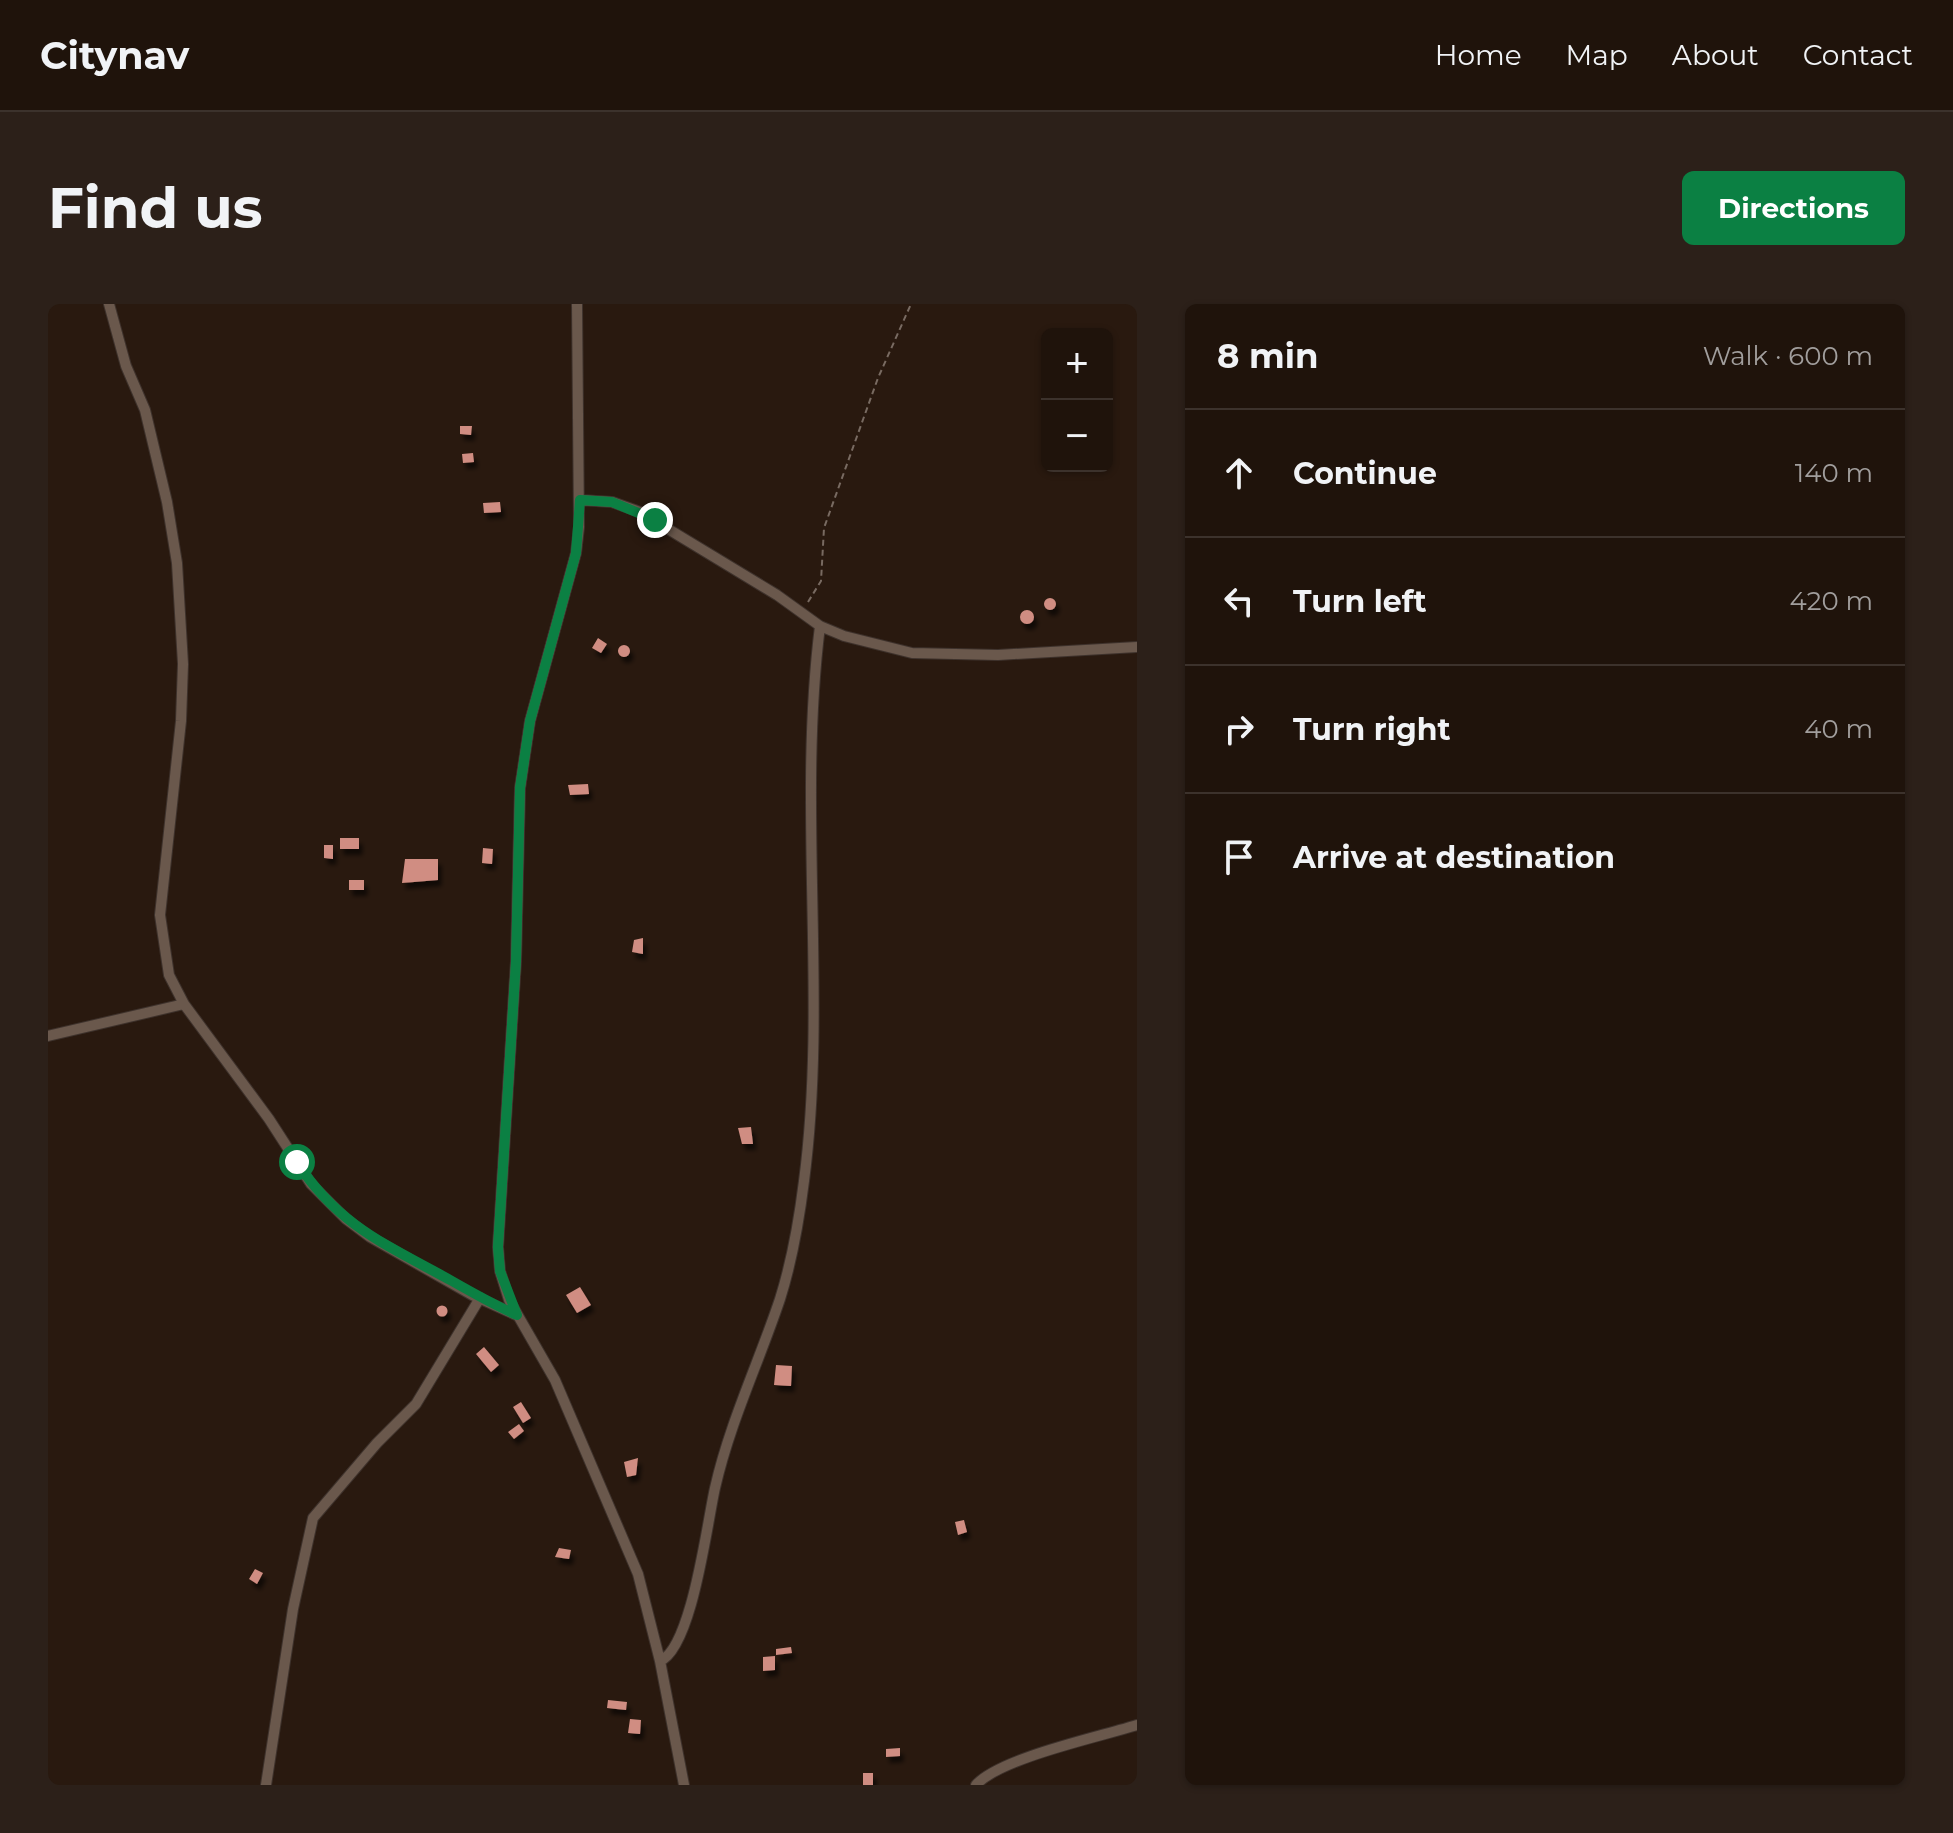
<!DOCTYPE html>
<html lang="en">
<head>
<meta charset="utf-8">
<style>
	body { margin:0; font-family:Montserrat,sans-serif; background:#2c2019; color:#f1f3f6 }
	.controls { position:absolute; right:24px; top:24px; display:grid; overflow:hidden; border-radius:12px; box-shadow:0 2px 6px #0004 }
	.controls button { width:72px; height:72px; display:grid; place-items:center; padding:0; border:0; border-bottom:2px solid #3c322c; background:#1f130b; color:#f1f3f6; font:40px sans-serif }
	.stop { position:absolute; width:24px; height:24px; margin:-18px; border:6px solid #0b8043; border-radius:50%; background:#fff }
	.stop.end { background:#0b8043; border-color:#fff; box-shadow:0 2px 8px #0008 }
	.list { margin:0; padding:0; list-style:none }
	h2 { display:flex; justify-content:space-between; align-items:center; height:104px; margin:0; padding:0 32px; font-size:34px }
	h2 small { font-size:26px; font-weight:400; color:#a19e9d }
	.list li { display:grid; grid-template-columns:52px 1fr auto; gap:24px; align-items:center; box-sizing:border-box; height:128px; padding:0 32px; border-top:2px solid #3c322c }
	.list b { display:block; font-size:30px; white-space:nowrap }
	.list em { font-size:26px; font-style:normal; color:#a19e9d }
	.icon { flex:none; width:44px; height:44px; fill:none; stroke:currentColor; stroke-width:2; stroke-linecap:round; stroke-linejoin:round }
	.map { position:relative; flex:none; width:1089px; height:1481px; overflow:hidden; border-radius:12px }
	header { display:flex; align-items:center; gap:48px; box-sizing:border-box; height:112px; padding:0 40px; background:#1f130b; border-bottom:2px solid #3c322c }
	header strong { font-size:38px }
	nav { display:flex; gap:44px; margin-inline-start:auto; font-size:28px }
	.intro { display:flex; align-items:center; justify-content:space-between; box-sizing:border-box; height:192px; padding:0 48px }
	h1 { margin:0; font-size:56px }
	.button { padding:20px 36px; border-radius:12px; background:#0b8043; color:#fff; font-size:28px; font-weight:700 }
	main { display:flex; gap:48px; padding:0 48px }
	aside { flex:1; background:#1f130b; border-radius:12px; box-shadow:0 2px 6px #0004 }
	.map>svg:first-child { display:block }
</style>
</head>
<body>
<header>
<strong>Citynav</strong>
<nav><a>Home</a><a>Map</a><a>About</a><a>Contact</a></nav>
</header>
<div class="intro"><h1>Find us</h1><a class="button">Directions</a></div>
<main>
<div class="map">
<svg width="1089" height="1481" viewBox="0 0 1089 1481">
	<defs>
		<filter id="shadow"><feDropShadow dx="3.5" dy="6" stdDeviation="2" flood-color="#0009"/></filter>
	</defs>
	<rect width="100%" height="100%" fill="#29190f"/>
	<!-- building -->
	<path fill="#d08d82" filter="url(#shadow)" d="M412,122h12l-1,9 -11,-1z
		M425,149l1,9 -11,1 -1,-9z
		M452,198l1,10 -17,1 -1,-10z
		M996 300a6 6 0 1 1 12 0a6 6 0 1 1-12 0Z
		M972 313a7 7 0 1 1 14 0a7 7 0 1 1-14 0Z
		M550,334l9,6 -6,9 -9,-5z
		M570 347a6 6 0 1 1 12 0a6 6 0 1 1-12 0Z
		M540,480l1,10 -19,1 -2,-10z
		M292,534h19v11h-19z
		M276,541h9v14l-9,-1z
		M435,544l10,1 -1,15 -10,-1z
		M357,555h33v21l-36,3z
		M301,576h15v10h-15z
		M595,634v16l-11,-2 2,-12z
		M703,823l2,17h-11l-4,-16z
		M532,983l11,18 -14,8 -11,-18z
		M388.5 1007a5.5 5.5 0 1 1 11 0a5.5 5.5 0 1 1-11 0Z
		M436,1043l15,18 -8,7 -15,-18z
		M728,1061l16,1 -1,20 -17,-1z
		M473,1098l10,16 -8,5 -10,-16z
		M471,1120l5,7 -10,8 -6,-7z
		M590,1154l-2,17 -9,2 -3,-15z
		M916,1216l3,12 -9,3 -3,-13z
		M511,1244l12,2 -2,9 -14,-2z
		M207,1265l8,4 -6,11 -8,-5z
		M743,1343l1,6 -16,2v-6z
		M727,1352v14l-12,1v-14z
		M560,1396l19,2 -1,8 -19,-2z
		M582,1415l11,1 -1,14 -12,-1z
		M852,1444v8l-14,1v-8z
		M815,1469h10v12h-10z"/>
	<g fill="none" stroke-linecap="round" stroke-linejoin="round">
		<!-- street casing -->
		<g stroke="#3e322c" stroke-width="12">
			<path id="street" d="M61,0l17,62 19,44 22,92 10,61 6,101 -2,57 -21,194 9,60 15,29 85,115 42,65 35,35 24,18 102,58 44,20
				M529,0l2,223 -3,26 -46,168 -10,67 -4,173 -18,286 2,24 9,29 46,80 83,194 22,87 24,124
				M532,196l32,2 28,10 137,83 43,31 24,10 68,17 86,2 139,-8
				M0,732l136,-32
				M612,1357c32,-13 47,-138 55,-173 15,-66 44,-126 65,-189 12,-38 19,-78 24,-118 24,-184 -7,-371 16,-555
				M218,1481l27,-176 20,-91 64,-75 39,-39 64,-106
				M928,1481c24,-27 123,-48 161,-60"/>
		</g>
		<!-- path -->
		<path stroke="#786a61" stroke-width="2" stroke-dasharray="6 4" stroke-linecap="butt" d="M760,298l13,-21 3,-53 54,-150 33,-74"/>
		<!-- street -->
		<use href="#street" stroke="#6a584c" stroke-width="10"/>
	</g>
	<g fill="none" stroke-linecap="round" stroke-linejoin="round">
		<!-- route -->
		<path stroke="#0b8043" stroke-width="10" d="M249,858c41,64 92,84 155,119 21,12 42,24 65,34l-17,-44 -2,-24 18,-286 4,-173 10,-67 46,-168 4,-53 32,2 43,18"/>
	</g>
</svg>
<div class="controls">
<button>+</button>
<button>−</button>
</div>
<div class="stop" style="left:249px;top:858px"></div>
<div class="stop end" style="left:607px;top:216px"></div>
</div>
<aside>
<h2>8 min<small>Walk · 600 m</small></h2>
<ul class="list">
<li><svg class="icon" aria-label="ahead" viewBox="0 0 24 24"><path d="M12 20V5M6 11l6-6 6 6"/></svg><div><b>Continue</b></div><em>140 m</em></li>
<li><svg class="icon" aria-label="left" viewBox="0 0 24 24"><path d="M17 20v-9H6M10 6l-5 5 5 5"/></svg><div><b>Turn left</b></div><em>420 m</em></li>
<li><svg class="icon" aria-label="right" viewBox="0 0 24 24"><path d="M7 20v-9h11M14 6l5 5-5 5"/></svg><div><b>Turn right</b></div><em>40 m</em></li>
<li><svg class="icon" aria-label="arrive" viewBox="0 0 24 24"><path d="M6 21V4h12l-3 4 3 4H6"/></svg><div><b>Arrive at destination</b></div></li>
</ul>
</aside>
</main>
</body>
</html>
